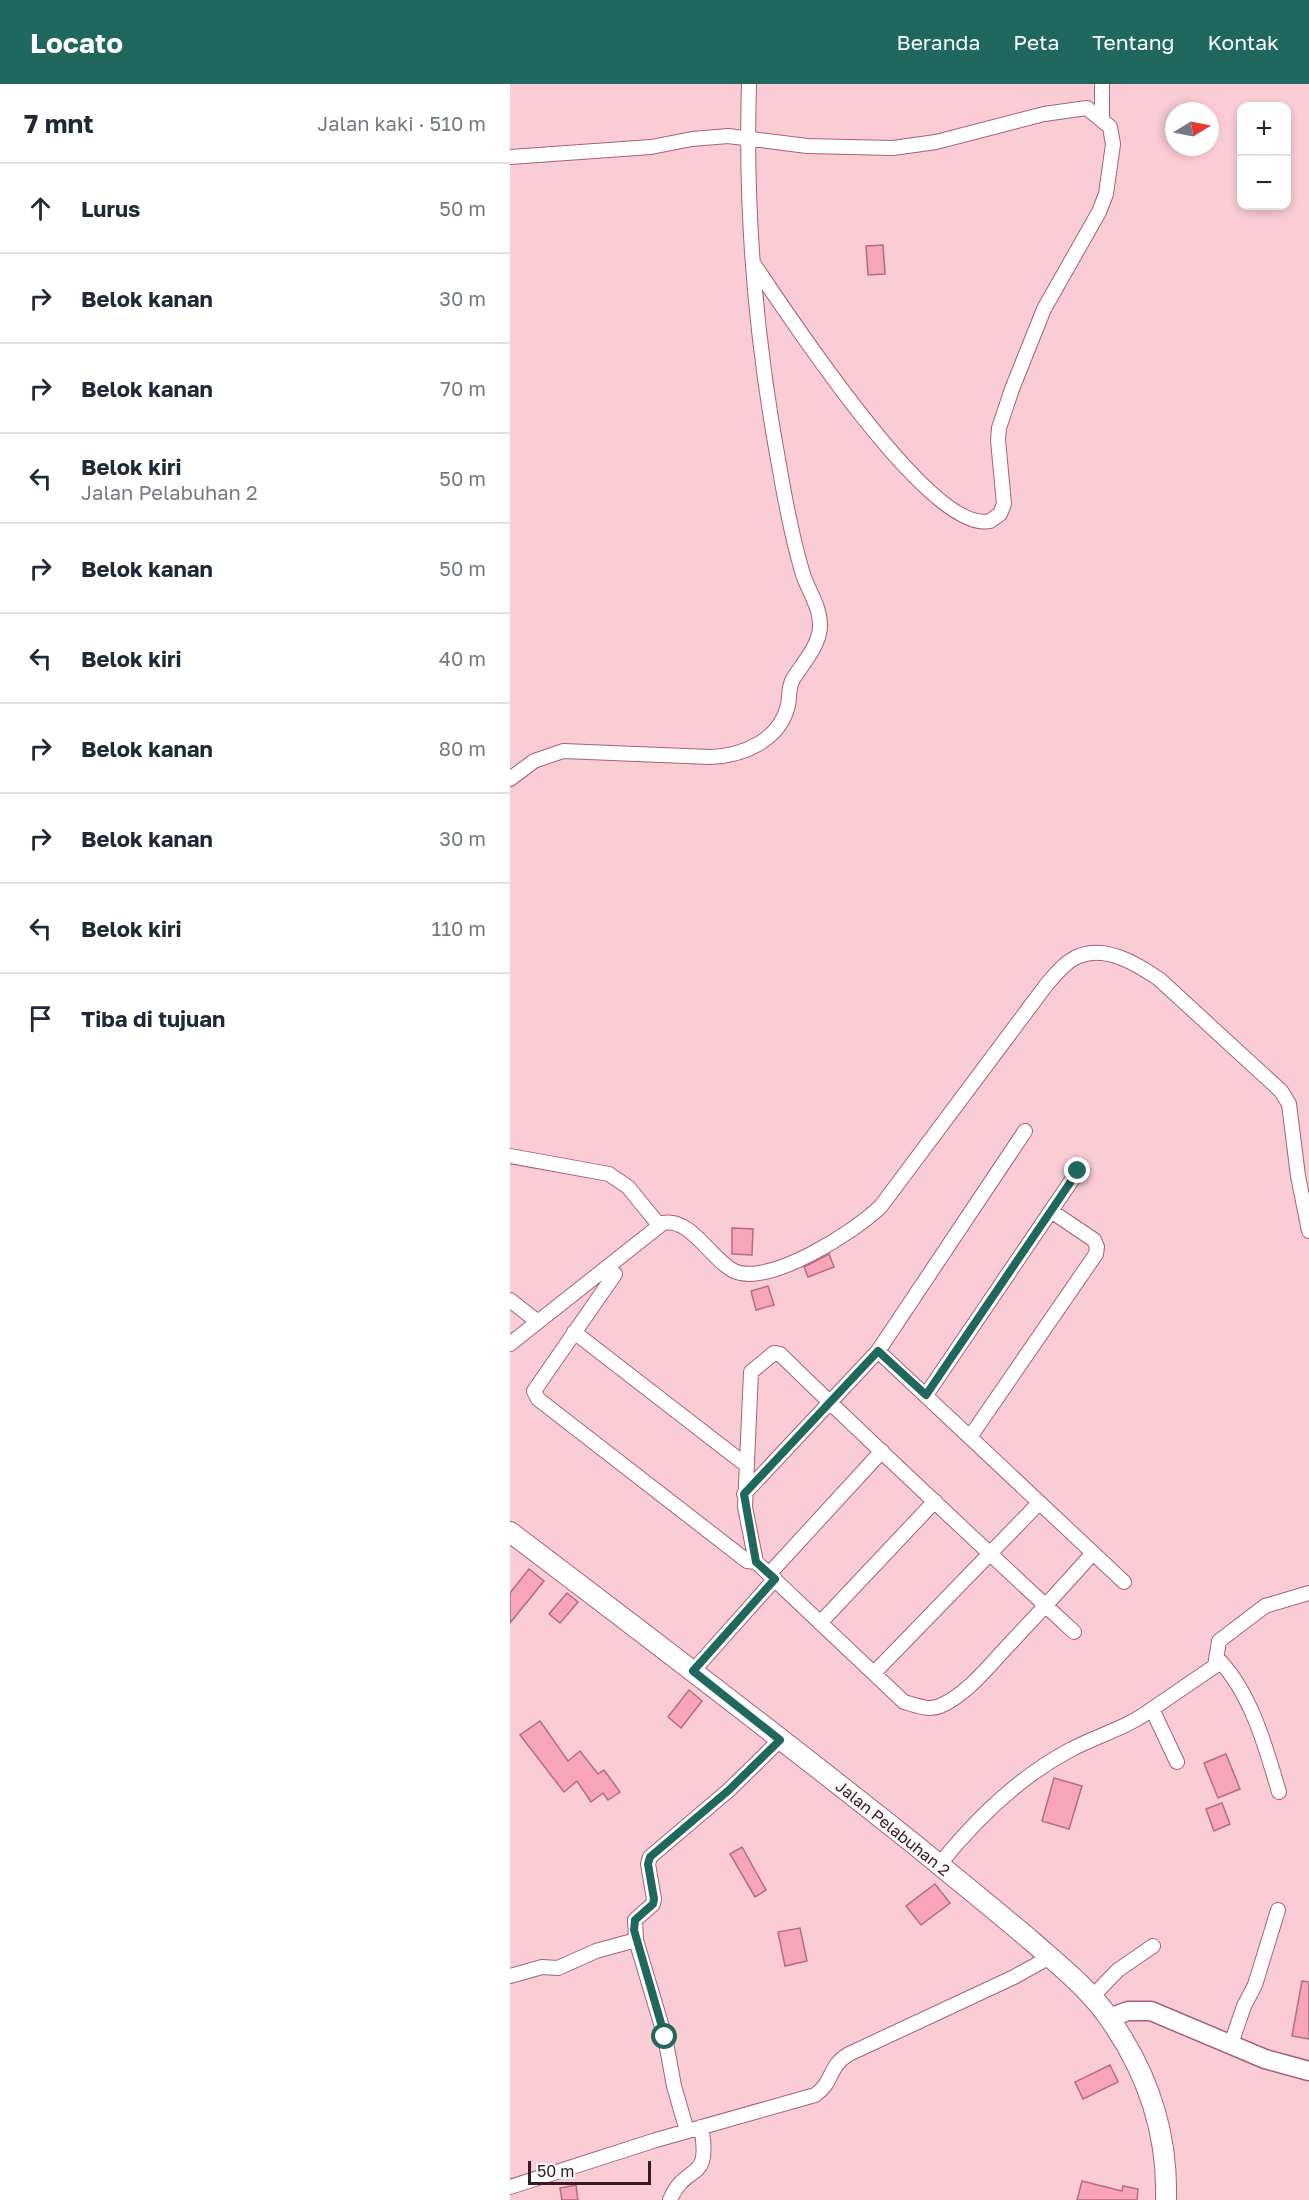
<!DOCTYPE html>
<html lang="id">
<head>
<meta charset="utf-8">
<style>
	body { margin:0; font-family:"Golos Text",sans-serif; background:#f6f6f7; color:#1f2937 }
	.controls { position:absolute; right:18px; top:18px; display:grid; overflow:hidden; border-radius:12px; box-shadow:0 3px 9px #0003 }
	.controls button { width:54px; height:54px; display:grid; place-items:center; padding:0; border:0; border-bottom:2px solid #e0e1e3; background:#fff; color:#1f2937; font:30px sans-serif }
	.compass { position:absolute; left:655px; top:18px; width:54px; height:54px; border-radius:50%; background:#fff; box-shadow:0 3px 9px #0003; rotate:80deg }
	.scale { position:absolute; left:18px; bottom:15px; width:123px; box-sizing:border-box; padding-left:6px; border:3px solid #371b23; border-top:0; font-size:16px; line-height:21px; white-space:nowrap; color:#371b23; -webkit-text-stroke:4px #fbfbfb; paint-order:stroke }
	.stop { position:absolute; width:18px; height:18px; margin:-14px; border:4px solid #20685e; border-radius:50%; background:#fff }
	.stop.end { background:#20685e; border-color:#fff; box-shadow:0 2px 6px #0008 }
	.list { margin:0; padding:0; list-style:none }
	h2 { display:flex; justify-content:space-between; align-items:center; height:78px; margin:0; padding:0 24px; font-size:26px }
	h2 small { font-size:20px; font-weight:400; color:#747a83 }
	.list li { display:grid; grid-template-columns:39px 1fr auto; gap:18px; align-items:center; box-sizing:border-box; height:90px; padding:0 24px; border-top:2px solid #e0e1e3 }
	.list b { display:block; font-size:22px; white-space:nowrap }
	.list p { margin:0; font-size:20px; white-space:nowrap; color:#747a83 }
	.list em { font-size:20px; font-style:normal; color:#747a83 }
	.icon { flex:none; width:33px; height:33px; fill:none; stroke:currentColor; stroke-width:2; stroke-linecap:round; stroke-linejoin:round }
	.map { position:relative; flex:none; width:799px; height:2116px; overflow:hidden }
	header { display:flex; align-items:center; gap:36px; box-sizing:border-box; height:84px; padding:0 30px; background:#20685e; color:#fff }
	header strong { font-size:28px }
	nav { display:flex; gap:33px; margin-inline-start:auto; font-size:21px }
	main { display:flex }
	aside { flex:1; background:#fff }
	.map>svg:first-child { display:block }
</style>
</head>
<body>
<header>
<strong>Locato</strong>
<nav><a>Beranda</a><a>Peta</a><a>Tentang</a><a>Kontak</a></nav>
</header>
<main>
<aside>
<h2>7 mnt<small>Jalan kaki · 510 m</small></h2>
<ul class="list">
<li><svg class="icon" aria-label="ahead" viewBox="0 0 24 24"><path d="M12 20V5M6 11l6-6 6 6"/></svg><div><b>Lurus</b></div><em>50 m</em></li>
<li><svg class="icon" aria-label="right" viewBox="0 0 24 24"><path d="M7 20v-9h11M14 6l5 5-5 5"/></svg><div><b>Belok kanan</b></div><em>30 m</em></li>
<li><svg class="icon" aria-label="right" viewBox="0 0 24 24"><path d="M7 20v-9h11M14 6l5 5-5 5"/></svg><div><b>Belok kanan</b></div><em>70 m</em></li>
<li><svg class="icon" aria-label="left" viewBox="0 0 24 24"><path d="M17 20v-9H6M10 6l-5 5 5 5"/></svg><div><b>Belok kiri</b><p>Jalan Pelabuhan 2</p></div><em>50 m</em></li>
<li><svg class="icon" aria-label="right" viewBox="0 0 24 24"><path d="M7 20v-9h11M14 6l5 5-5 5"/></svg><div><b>Belok kanan</b></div><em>50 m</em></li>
<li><svg class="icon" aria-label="left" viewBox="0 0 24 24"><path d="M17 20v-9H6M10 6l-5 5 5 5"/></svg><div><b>Belok kiri</b></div><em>40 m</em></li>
<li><svg class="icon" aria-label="right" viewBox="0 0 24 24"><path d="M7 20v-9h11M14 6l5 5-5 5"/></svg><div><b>Belok kanan</b></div><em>80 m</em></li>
<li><svg class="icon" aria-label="right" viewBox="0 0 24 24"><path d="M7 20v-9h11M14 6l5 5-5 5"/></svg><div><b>Belok kanan</b></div><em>30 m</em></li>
<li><svg class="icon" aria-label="left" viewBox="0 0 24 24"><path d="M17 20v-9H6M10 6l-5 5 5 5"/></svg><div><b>Belok kiri</b></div><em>110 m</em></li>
<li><svg class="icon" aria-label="arrive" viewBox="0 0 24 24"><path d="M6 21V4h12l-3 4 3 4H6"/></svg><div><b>Tiba di tujuan</b></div></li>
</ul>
</aside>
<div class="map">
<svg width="799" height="2116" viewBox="0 0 799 2116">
	<rect width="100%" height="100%" fill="#faccd6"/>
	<!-- building -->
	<path fill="#f8a4ba" stroke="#b26e80" stroke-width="1.5" d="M373,161l2,29 -17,1 -2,-29z
		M222,1144l21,1 -1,26 -20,-1z
		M319,1170l5,13 -26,10 -4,-10z
		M258,1202l6,19 -18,5 -5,-19z
		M19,1485l15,12 -34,42v-30z
		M57,1509l11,9 -18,21 -11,-9z
		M179,1606l13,11 -21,27 -13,-11z
		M30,1637l28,40 12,-10 18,23 6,-4 16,22 -12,8 -5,-7 -12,9 -14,-21 -13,11 -44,-57z
		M716,1670l14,35 -22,9 -14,-35z
		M544,1694l28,8 -13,43 -27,-8z
		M712,1719l8,21 -16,7 -8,-22z
		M232,1763l24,43 -11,7 -25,-43z
		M425,1800l15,19 -29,22 -15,-19z
		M290,1844l7,33 -22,5 -7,-34z
		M792,1897l7,1v57l-17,-3z
		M600,1981l8,17 -35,17 -8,-17z
		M572,2097l40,10 1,-5 15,3 -1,11h-60z
		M66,2101l2,15h-16l-2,-12z"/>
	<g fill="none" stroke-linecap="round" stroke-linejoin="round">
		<!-- minor casing -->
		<g stroke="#a56274" stroke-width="16">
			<path id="minor" d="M592,34v-34
				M0,73l141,-10 41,-8 36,-3 79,10 86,2 43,-6 108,-28 43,-6 23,19 3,17 -7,50 -7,18 -55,97 -32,80 -13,39 -1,12 6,64 -4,10 -10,7c-59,14 -203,-208 -235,-255
				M0,695l24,-18 29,-10 147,6c32,-1 70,-16 78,-52 2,-9 0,-17 5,-26 10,-16 26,-33 27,-52 1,-21 -13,-37 -18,-56 -10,-34 -17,-71 -23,-106 -23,-124 -34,-256 -30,-381
				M0,1072l99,18 19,13 31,38
				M105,1190l-81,117 4,8 209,162 9,1
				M0,1216l28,22
				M64,1248l172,133
				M0,1260l153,-121c29,-5 47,36 71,48 35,16 122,-40 147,-65l166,-222c9,-10 19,-23 32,-28 27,-11 58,8 80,23l122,112 8,13 9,72 11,55
				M368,1267l147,-220
				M416,1311l152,-224
				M460,1353l126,-183 1,-7 -3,-7 -43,-29
				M234,1410l134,-143 246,231
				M259,1490l113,-123
				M310,1539l115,-122
				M564,1548c-99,-92 -198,-184 -294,-278l-6,-1 -23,19 -6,135 11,55 148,140c12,3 24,9 36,4 26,-11 47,-38 65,-57 30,-32 59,-63 87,-95
				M707,1574c34,34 49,90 62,134
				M183,1587l82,-92
				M365,1588l164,-169
				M642,1625l63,-43 4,-25 46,-35 44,-13
				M429,1781c36,-45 80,-88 131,-115 26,-14 59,-23 82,-41l25,53
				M126,1856l29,97 9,49 13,45
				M0,1892l32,-9 16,1 38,-17 40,-11 -1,-20 18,-16 1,-5 -6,-35 2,-7 79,-67 51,-50
				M582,1913l26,-27 35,-24
				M721,1960l13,-38 11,-21 23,-75
				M0,2103l146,-47 159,-45c19,-13 13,-29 34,-41l165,-77 36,-20
				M160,2116c16,-39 42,-15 31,-73"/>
		</g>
		<!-- tertiary casing -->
		<g stroke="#a56274" stroke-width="21">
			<path id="tertiary" d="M599,1934l19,-7h23l114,48 44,12"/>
		</g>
		<!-- secondary casing -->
		<g stroke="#a56274" stroke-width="22">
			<path id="secondary" d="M0,1448c136,103 271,206 404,312 40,33 80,65 120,99 26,23 55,46 75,75 39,55 59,115 57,182"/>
		</g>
		<!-- minor -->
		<use href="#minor" stroke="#fff" stroke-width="14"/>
		<!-- tertiary -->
		<use href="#tertiary" stroke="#fff" stroke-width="18"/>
		<!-- secondary -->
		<use href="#secondary" stroke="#fff" stroke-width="20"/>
	</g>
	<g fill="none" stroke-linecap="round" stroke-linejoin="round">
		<!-- route -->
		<path stroke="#20685e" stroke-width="8" d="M155,1953l-31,-107 1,-10 18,-16 1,-5 -6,-35 2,-7 79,-67 51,-50 -87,-69 82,-92 -19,-17 -12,-68 134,-143 48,44 152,-224"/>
	</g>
	<g text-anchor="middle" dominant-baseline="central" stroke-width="4.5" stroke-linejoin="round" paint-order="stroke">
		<!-- street labels -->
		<g font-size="16" fill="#371b23" stroke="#fbfbfb">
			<text transform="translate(383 1744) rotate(39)">Jalan Pelabuhan 2</text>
		</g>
	</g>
</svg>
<div class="controls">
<button>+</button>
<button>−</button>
</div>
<svg class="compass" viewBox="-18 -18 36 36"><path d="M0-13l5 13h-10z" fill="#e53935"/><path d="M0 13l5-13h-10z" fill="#747a83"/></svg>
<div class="scale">50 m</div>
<div class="stop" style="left:155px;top:1953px"></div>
<div class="stop end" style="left:568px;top:1087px"></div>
</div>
</main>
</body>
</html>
